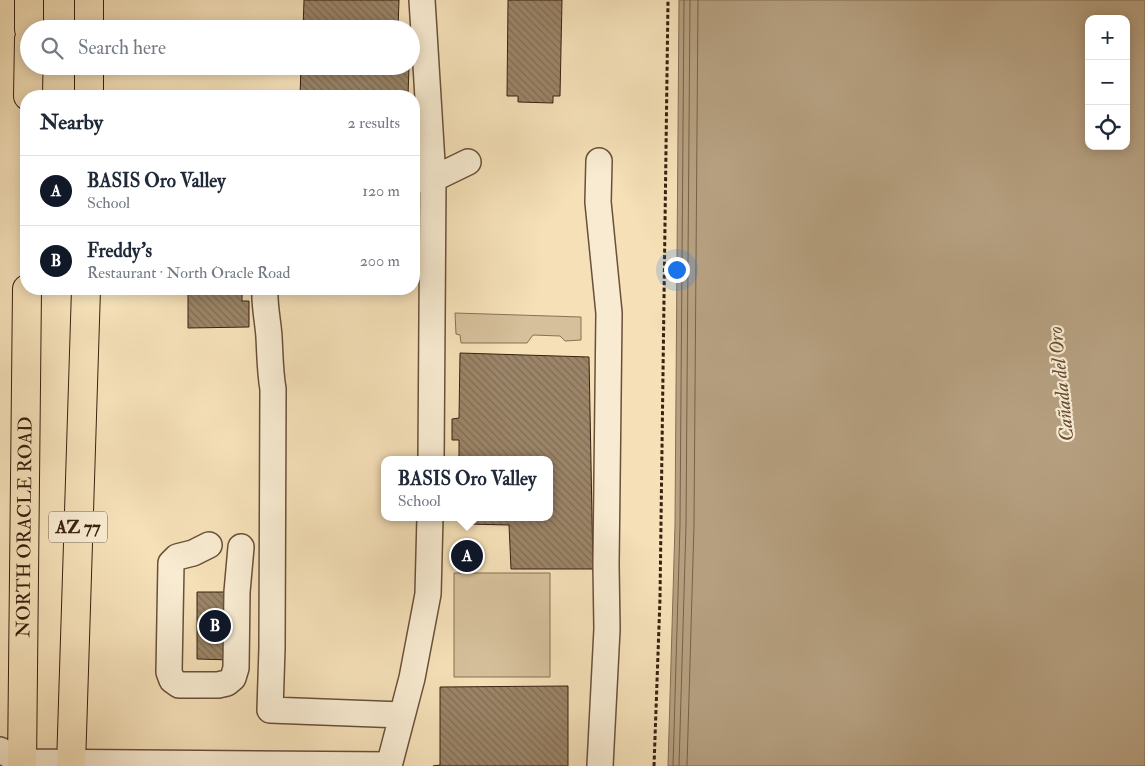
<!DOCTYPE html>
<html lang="en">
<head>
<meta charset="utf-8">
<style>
	body { margin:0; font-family:"IM FELL Double Pica",serif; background:#f2f2f3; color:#1f2937 }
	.controls { position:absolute; right:15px; top:15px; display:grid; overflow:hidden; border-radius:10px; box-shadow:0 2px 12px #0003 }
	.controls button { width:45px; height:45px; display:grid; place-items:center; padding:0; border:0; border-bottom:1px solid #e0e1e3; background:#fff; color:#1f2937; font:25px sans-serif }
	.you { position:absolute; left:676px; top:269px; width:18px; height:18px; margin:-12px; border:4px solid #fff; border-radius:50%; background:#1a73e8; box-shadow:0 0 0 8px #1a73e833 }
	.badge { display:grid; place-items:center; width:32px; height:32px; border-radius:50%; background:#111827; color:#fff; font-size:16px; font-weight:700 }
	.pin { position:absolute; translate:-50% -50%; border:2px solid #fff; box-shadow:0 1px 5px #0006 }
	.popup { position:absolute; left:381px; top:456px; width:172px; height:65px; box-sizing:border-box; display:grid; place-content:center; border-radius:10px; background:#fff; filter:drop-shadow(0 1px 4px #0005); font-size:16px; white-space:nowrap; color:#747a83 }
	.popup b { font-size:19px; color:#1f2937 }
	.popup::after { content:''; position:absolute; left:50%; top:100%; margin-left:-10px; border:10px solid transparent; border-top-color:#fff }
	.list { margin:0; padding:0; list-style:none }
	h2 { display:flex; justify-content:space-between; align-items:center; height:65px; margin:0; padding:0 20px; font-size:21px }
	h2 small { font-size:16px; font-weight:400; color:#747a83 }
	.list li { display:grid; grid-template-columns:32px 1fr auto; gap:15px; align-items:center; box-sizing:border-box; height:70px; padding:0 20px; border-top:1px solid #e0e1e3 }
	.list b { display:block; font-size:19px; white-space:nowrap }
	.list p { margin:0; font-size:16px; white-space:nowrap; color:#747a83 }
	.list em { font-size:16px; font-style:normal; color:#747a83 }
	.icon { flex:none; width:28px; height:28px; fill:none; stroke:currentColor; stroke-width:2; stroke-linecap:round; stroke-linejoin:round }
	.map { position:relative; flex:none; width:1145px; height:766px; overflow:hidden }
	.search { position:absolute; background:#fff; box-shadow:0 2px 12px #0003; left:20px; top:20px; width:400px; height:55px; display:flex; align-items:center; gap:12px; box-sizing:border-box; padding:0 18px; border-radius:28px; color:#747a83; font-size:19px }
	.panel { position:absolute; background:#fff; box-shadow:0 2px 12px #0003; left:20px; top:90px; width:400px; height:205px; border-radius:20px }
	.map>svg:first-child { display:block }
</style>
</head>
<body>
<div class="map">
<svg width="1145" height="766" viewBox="0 0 1145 766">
	<defs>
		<pattern id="building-back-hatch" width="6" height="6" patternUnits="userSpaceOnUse" patternTransform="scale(1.25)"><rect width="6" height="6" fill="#9b8467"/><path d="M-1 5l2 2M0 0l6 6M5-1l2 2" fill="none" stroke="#7f6c53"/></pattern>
	</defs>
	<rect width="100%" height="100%" fill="#f5e0b8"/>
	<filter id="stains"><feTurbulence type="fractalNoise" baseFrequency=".004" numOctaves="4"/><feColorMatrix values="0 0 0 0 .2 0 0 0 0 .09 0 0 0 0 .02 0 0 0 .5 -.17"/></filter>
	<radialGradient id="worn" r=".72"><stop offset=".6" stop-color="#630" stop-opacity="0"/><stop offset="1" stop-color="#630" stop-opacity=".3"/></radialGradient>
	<!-- grass -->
	<path fill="#d5c09b" stroke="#877055" d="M455,313l126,4v23l-16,1 -5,-5 -27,-1 -6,8h-66l-1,-8 -4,-1z
		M454,573h96v104h-96z"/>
	<!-- water -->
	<path fill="#b59f7f" stroke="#836d52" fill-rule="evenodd" d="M679,0h466v766h-477l7,-241zM1089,19h37v127h-37z"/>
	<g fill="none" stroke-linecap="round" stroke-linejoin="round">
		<!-- shore -->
		<path stroke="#776047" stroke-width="1" d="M673,766l7,-241 4,-525
			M679,766l7,-241 4,-525
			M687,766l7,-241 4,-525"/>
	</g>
	<!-- building -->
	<path fill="url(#building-back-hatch)" stroke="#39210f" d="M304,0h95l-1,29h-95z
		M508,0h54l-2,96h-7v7l-35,-1v-6h-11z
		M301,66h108l-1,30h-108z
		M184,289h58v12h7v26l-61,1v-35h-4z
		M460,353l129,4 4,212h-82l-2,-44 -42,-1 -2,-7h85v-57h-96v-2l5,-2v-16h-7v-21l7,-1z
		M197,592h38l-3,68 -35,-1z
		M568,686v80h-135l7,-1v-78z"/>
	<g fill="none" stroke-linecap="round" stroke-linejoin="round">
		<!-- minor casing -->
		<g stroke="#685139" stroke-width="28">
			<path id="minor" d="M422,0l11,179 -2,281
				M599,161l-1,41 11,111 -3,252 1,64 -7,137
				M414,180l19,-1 35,-17
				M265,289c-1,16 3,32 4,48 1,18 1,35 4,52l-1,259 -2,62 132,5
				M209,545l-16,8 -16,4 -6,6 -2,109 3,8 7,5h39l9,-2 6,-5 3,-10 1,-76 4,-45
				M0,750l22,12
				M14,766l8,-4 367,3
				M389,766l23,-88 16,-84 2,-77"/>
		</g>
		<!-- highway casing -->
		<g stroke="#39210f" stroke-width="30">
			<g id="highway">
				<path d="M89,0v29"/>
				<path d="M29,29v-29"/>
				<path d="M89,66v30"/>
				<path d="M28,96l1,-57"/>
				<path id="s1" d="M22,766l5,-477"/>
				<path d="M71,766l15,-477"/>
			</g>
		</g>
		<!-- path -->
		<path stroke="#39210f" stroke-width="3" stroke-dasharray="4 2.5" stroke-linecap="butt" d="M654,766l6,-168 8,-598"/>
		<!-- minor -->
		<use href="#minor" stroke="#f8ebd1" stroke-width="25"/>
		<!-- highway -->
		<use href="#highway" stroke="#f5e0b8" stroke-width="28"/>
	</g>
	<g text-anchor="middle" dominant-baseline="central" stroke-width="4.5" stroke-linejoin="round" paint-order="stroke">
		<!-- shield labels -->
		<rect fill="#f8ebd1" stroke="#725e49" stroke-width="1" x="49" y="511.5" width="58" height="31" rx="4"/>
		<g font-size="18" font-weight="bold" fill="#39210f">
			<text x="78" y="527">AZ 77</text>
		</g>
		<!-- street labels -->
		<g font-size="19" fill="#39210f" stroke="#f8ebd1">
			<text stroke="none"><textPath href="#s1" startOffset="239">NORTH ORACLE ROAD</textPath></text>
		</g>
		<!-- water labels -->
		<g font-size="20" font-style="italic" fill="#644d36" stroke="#f8ebd1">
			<text transform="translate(1061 384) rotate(-96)">Cañada del Oro</text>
		</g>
	</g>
	<rect width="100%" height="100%" filter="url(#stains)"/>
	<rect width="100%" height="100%" fill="url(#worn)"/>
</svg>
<div class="controls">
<button>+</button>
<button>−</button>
<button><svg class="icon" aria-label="locate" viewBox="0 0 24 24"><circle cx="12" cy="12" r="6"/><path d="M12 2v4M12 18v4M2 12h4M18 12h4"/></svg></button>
</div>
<div class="you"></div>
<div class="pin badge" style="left:467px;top:556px">A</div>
<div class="popup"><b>BASIS Oro Valley</b>School</div>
<div class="pin badge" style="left:215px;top:626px">B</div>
<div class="search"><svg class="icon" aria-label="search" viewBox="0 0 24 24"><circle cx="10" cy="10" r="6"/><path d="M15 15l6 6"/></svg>Search here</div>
<section class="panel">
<h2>Nearby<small>2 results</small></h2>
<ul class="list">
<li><span class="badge">A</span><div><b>BASIS Oro Valley</b><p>School</p></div><em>120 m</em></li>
<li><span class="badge">B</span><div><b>Freddy's</b><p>Restaurant · North Oracle Road</p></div><em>200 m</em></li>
</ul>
</section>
</div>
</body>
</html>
